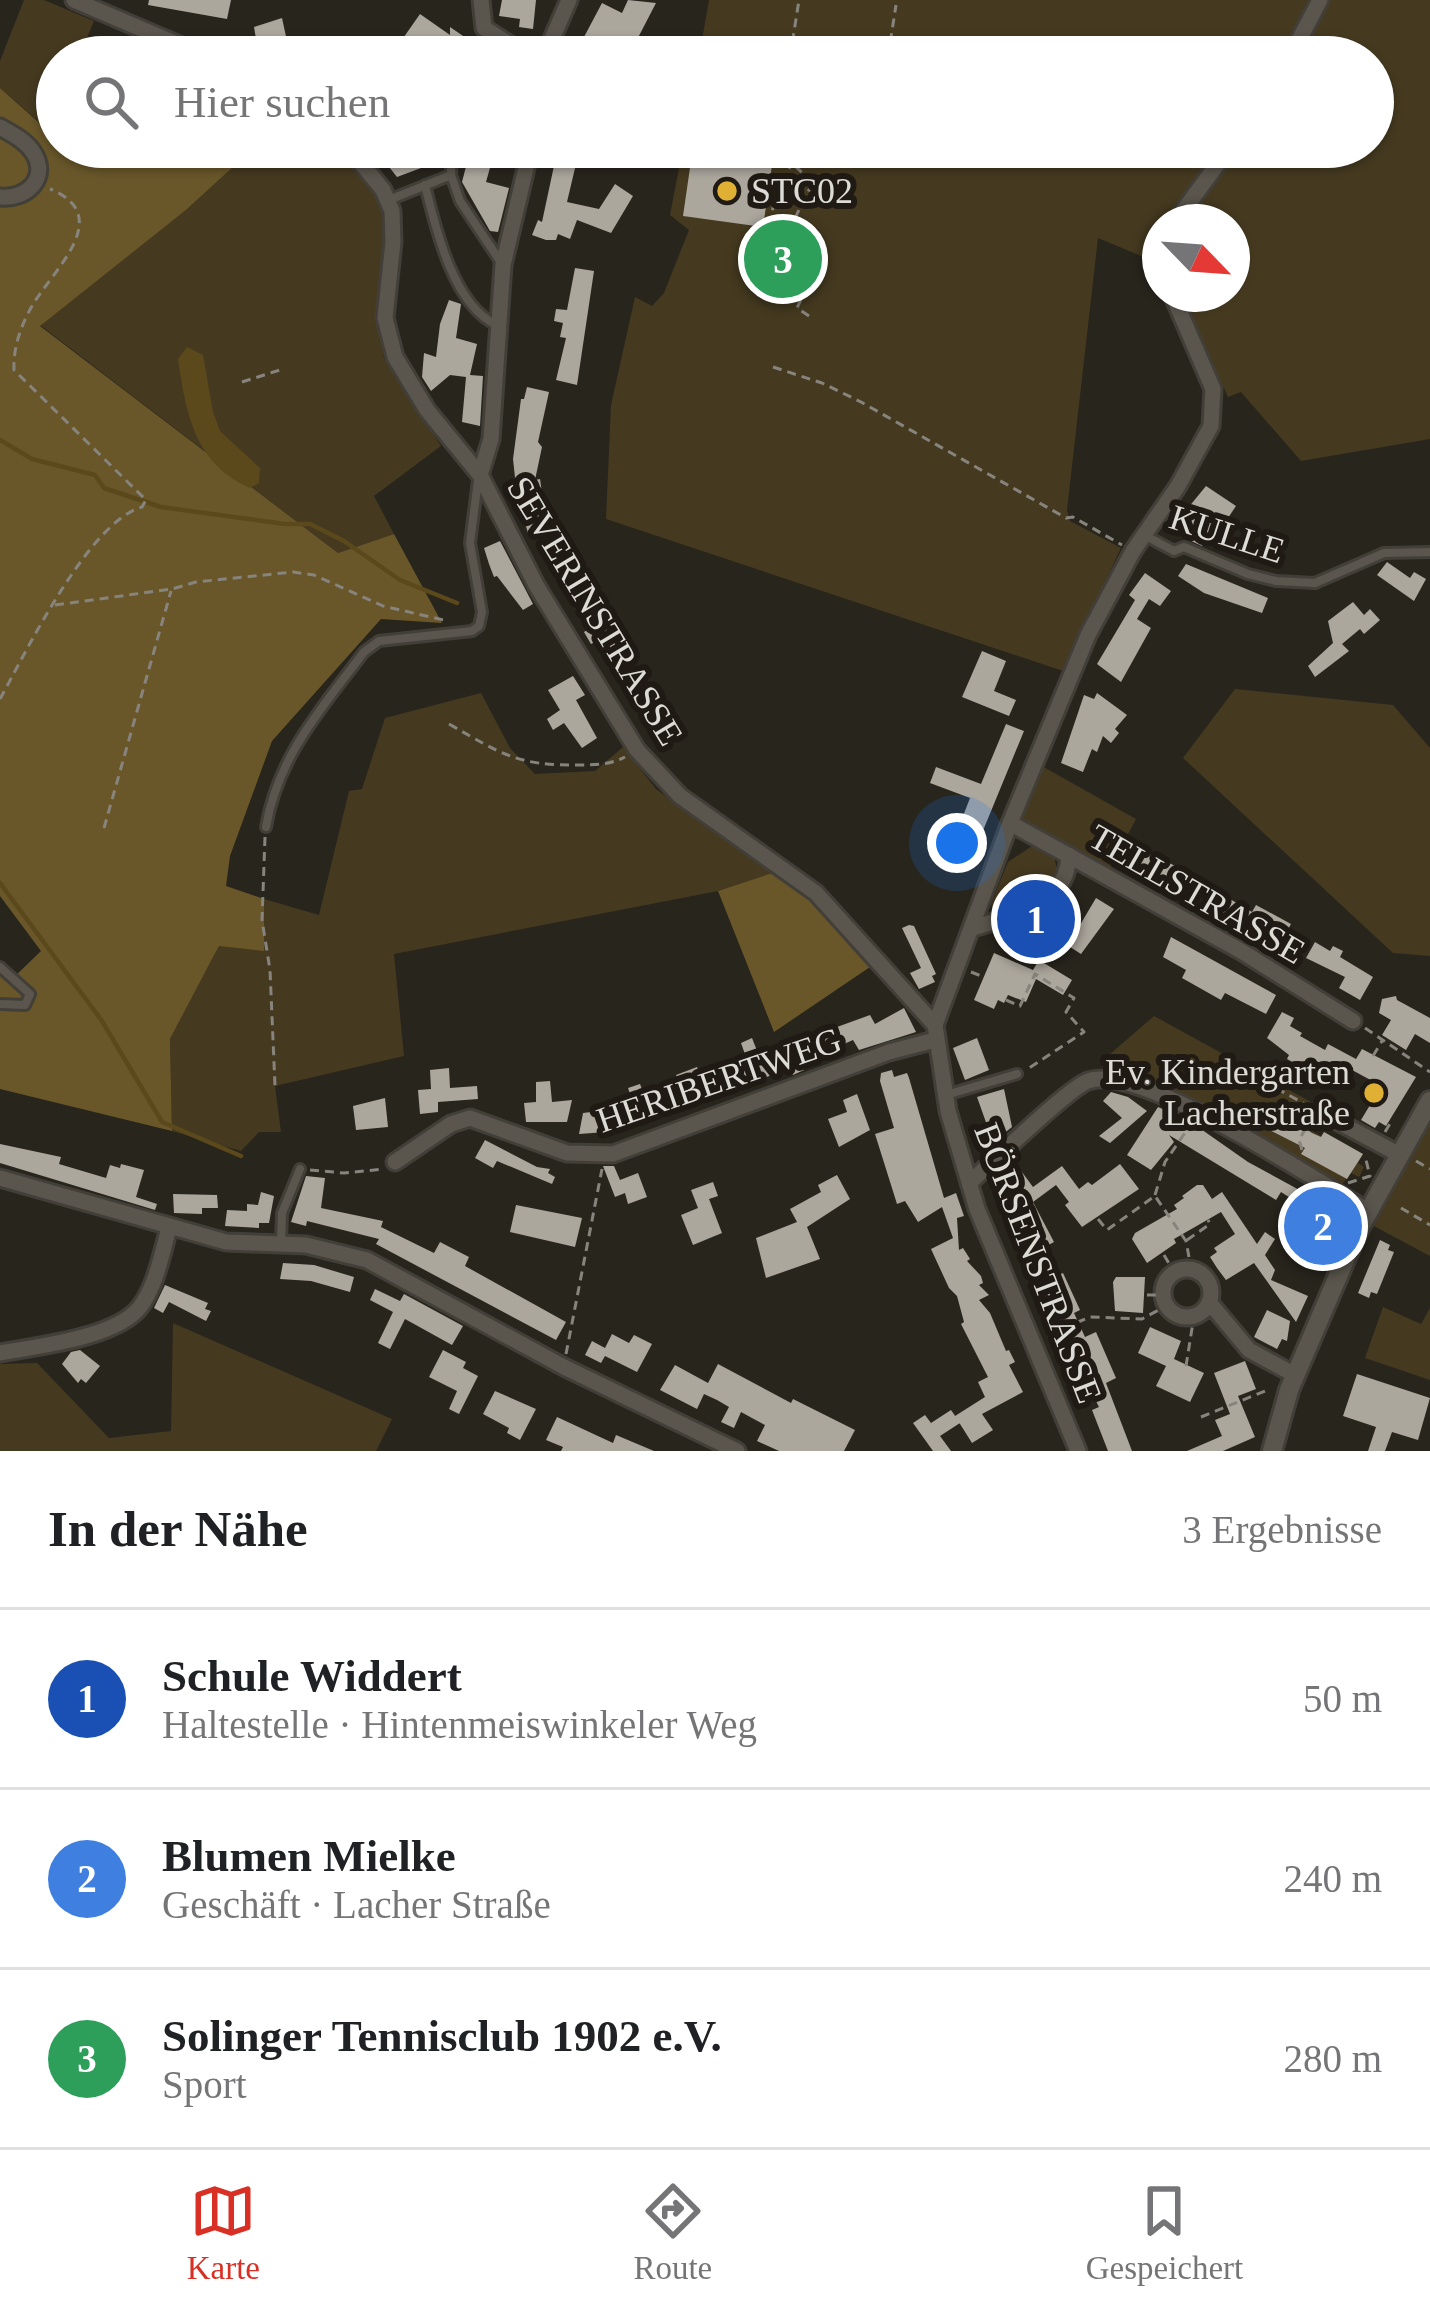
<!DOCTYPE html>
<html lang="de">
<head>
<meta charset="utf-8">
<style>
	body { margin:0; font-family:Georgia,serif; background:#f2f2f2; color:#202124 }
	.compass { position:absolute; left:1142px; top:204px; width:108px; height:108px; border-radius:50%; background:#fff; box-shadow:0 3px 9px #0004; rotate:115deg }
	.you { position:absolute; left:957px; top:843px; width:42px; height:42px; margin:-30px; border:9px solid #fff; border-radius:50%; background:#1a73e8; box-shadow:0 0 0 18px #1a73e833 }
	.badge { display:grid; place-items:center; width:78px; height:78px; border-radius:50%; background:#d93025; color:#fff; font-size:39px; font-weight:700 }
	.pin { position:absolute; translate:-50% -50%; border:6px solid #fff; box-shadow:0 3px 12px #0006 }
	.list { margin:0; padding:0; list-style:none }
	h2 { display:flex; justify-content:space-between; align-items:center; height:156px; margin:0; padding:0 48px; font-size:51px }
	h2 small { font-size:39px; font-weight:400; color:#757577 }
	.list li { display:grid; grid-template-columns:78px 1fr auto; gap:36px; align-items:center; box-sizing:border-box; height:180px; padding:0 48px; border-top:3px solid #e0e0e0 }
	.list b { display:block; font-size:45px; white-space:nowrap }
	.list p { margin:0; font-size:39px; white-space:nowrap; color:#757577 }
	.list em { font-size:39px; font-style:normal; color:#757577 }
	.icon { flex:none; width:66px; height:66px; fill:none; stroke:currentColor; stroke-width:2; stroke-linecap:round; stroke-linejoin:round }
	.map { position:relative; flex:none; width:1430px; height:1451px; overflow:hidden }
	.search { position:absolute; background:#fff; box-shadow:0 3px 9px #0004; left:36px; right:36px; top:36px; height:132px; display:flex; align-items:center; gap:30px; box-sizing:border-box; padding:0 42px; border-radius:66px; color:#757577; font-size:45px }
	.sheet { height:696px; background:#fff }
	nav { display:flex; justify-content:space-around; align-items:center; box-sizing:border-box; height:168px; border-top:3px solid #e0e0e0; background:#fff; font-size:33px; color:#757577 }
	nav a { display:grid; justify-items:center; gap:6px }
	nav .on { color:#d93025 }
	.map>svg:first-child { display:block }
</style>
</head>
<body>
<div class="map">
<svg width="1430" height="1451" viewBox="0 0 1430 1451">
	<rect width="100%" height="100%" fill="#28251d"/>
	<!-- green -->
	<path fill="#453a20" d="M24,0h20l50,21 -15,36h-22v49l-12,21 -45,-39v-27z
		M709,0h601l-26,57h-585z
		M1323,0h107v439l-129,22 -60,-69 -13,5 -48,-103h52v-72h-49l55,-75h135v-90h-78z
		M255,147h80l48,53 3,32 -9,77 7,49 57,88 -67,50 20,38 -56,19 -298,-228 146,-115z
		M683,147h539l-52,75h-10v23l-7,16 -55,-23 -31,272 3,11 51,27 -58,123 -457,-152 5,-114 24,-108 17,9 12,-13 25,-63 -19,-15z
		M1235,689l158,16 37,43v208l-37,-3 -210,-195z
		M481,693l29,55 25,26 60,-3 28,-24 33,42 116,84 -54,18 -324,63 10,102 -129,30 6,46h-22l-18,19 -69,-20 -2,-92 49,-93 45,-47 55,16 30,-124 13,-2 23,-71z
		M1040,765l96,54 -26,49 -93,-52z
		M1032,846l22,9 4,21 -10,16 -55,18 -2,-6 17,-42z
		M1154,1016l166,91 -12,22 13,7 3,-4 39,22 -5,9 6,4 -5,10 -8,-4 -12,15 -230,-133z
		M1430,1114v142l-60,-32z
		M1383,1307l38,17 9,-16v72l-65,-22z
		M173,1323l219,96 -16,32h-376v-87l37,-1 72,75 62,-7z"/>
	<!-- forest -->
	<path fill="#69572a" d="M0,88l44,39 13,-21v41h198l-69,63 -146,116 298,227 56,-19 48,89 -61,-4 -109,122 -42,115 -4,30 38,13v52l-45,-5 -49,93 2,92 -172,-42v-121l11,12 30,-29 -41,-55z
		M772,873l33,20 68,72 -99,67 -56,-141z"/>
	<!-- water -->
	<path fill="#5b491c" d="M187,347l16,8 10,57 7,19 40,37 -1,15 -9,5c-55,-24 -64,-74 -72,-129z"/>
	<g fill="none" stroke-linecap="round" stroke-linejoin="round">
		<!-- stream -->
		<path stroke="#5b491c" stroke-width="4.5" d="M0,440l32,19 63,16 9,13 57,19 124,17h25l34,17 56,39 57,23
			M0,883l102,138 60,101 79,34"/>
	</g>
	<!-- building -->
	<path fill="#aca79d" d="M149,0h82l-4,19 -79,-14z
		M502,0h34l-3,29 -14,-2 1,-8 -21,-3z
		M628,0l28,3 -28,54h-14l2,-4 -32,-16 18,-34 20,10z
		M420,14l30,21v-8l35,24 3,-6 14,9 -2,3h-112l6,-15 5,2z
		M282,18l8,37 -31,2 -5,-30z
		M471,147h48l-4,15 -22,-5 -7,25 23,6 -11,44 -8,-1 -28,-49z
		M558,147h22l-13,55 32,7 16,-25 18,12 -22,37 -34,-13 -7,19 -12,-5 -2,6h-10l-14,-5 6,-15 4,2z
		M693,147h97l-2,20 -16,-2 -9,62 -80,-11z
		M394,148l8,10 30,-10 12,3 -2,13 -24,-5 3,9 -24,9 -15,-19z
		M575,268l19,3 -17,114 -21,-5 10,-42 -6,-1 3,-14 -9,-2 2,-12 11,1z
		M449,300l12,4 -5,34 21,6 -7,31 13,1 -3,50 -18,-4 4,-45 -16,-2 -19,16 -9,-14 2,-24 12,4 4,-33z
		M527,387l22,5 -11,50 4,5 -7,33 5,-1 3,21 10,21 -25,12 -11,-37 -4,-37 8,-60h3z
		M1206,486l30,20 -14,21 10,6 -9,13 -16,-10 -5,10 -15,-7 5,-9 -13,-11z
		M500,541l33,63 -10,6 -26,-34 -3,1 -5,-13 -5,-16z
		M1387,562l23,16 4,-6 12,7 -12,22 -37,-26z
		M1186,564l82,34 -6,15 -58,-20 -26,-17z
		M1145,573l26,18 -11,15 -11,-7 -12,20 14,9 -30,54 -24,-18 38,-64 -6,-5z
		M1353,602l11,13 6,-6 10,11 -16,14 -4,-5 -18,15 7,7 -34,26 -7,-11 25,-23 -5,-22z
		M616,618l18,29 -18,10 -12,-20 -13,7 -7,-12 12,-8 6,9 -3,-5z
		M982,651l24,10 -12,30 22,9 -7,16 -47,-19z
		M573,676l12,19 -9,5 21,38 -15,10 -18,-25 -11,7 -6,-11 13,-9 -12,-20z
		M1097,693l30,22 -12,14 4,4 -8,10 -8,-7 -6,16 -5,-3 -9,23 -22,-9 23,-68 10,4z
		M1006,724l18,7 -49,119 -22,-8 17,-44 -40,-15 6,-16 45,17z
		M1138,847l47,24 -12,20 -46,-26z
		M1218,892l34,20 4,-7 35,19 -11,20 -71,-36z
		M1096,898l18,11 -33,45 -17,-11 10,-15 3,2z
		M909,925l5,1 22,48 -4,2 3,6 -16,7 -9,-16 11,-5 -19,-40z
		M1171,937l105,58 -10,19 -41,-21 -4,7 -39,-22 4,-8 -23,-13z
		M1315,942l15,9 3,-5 10,5 -3,6 33,20 -13,23 -21,-12 6,-11 -39,-19z
		M994,953l39,17 6,-10 33,20 -9,15 -27,-16 -10,23 -18,-7 -4,8 -6,-3 -4,9 -20,-9z
		M1396,996l1,4 33,18v25l-15,-9 -9,16 -24,-15 9,-15 -12,-7 3,-14z
		M904,1008l12,24 -57,18 -6,-10 -52,23 3,7 -11,5 -3,-7 -49,19 -8,-22 13,-8 -5,-14 11,-5 9,23 32,-18 77,-28 5,9z
		M1282,1012l12,6 -4,8 12,7 -2,3 25,14 3,-6 28,15 6,-10 54,28 -30,49 -7,-4 -4,6 -14,-8 12,-20 -5,-3 8,-14 -35,-19 -9,17 -20,-8 -25,-14 2,-4 -22,-17z
		M977,1038l12,32 -24,10 -12,-32z
		M697,1067l8,20 9,-4 5,13 -32,9 -11,-30z
		M449,1068l1,20 27,-2 1,13 -40,3v10l-18,2 -2,-24 13,-1 -1,-19z
		M892,1070l2,7 13,-4 2,5 35,120 12,-5 8,23 -7,2 2,32 4,-2 7,11 -3,2 14,15 2,7 -4,2 10,10 -10,5 11,13 16,38 3,-1 6,12 -6,3 14,27 -41,22 11,16 -21,13 -17,-27 30,-19 -7,-15 10,-5 -27,-53 3,-2 -7,-26 -8,-8 -18,-39 22,-11 -11,-31 -24,15 -13,-21 -8,3 -22,-70 19,-6 -14,-47 1,-8z
		M550,1081l2,21 20,-2 -5,22h-41l-2,-19 12,-1v-20z
		M640,1084l10,27 -44,21 -27,2 4,-21 32,-4 -3,-8 18,-7 -2,-6z
		M1004,1089l8,38 -19,15 -16,-45z
		M1111,1092l17,5 19,14 -37,32 -11,-7 23,-18 -19,-17z
		M857,1094l13,36 -31,17 -11,-28 19,-7 -4,-12z
		M385,1098l3,29 -32,3 -3,-24z
		M1270,1105l42,28 9,4 3,-5 39,22 -16,25 -46,-25 4,-6 -47,-24 3,-4 -6,-3 7,-11 6,3z
		M1158,1107l30,13 60,42 88,48 -21,33 -17,-12 13,-20 -30,-19 -5,8 -107,-65 5,7 -23,28 -24,-15z
		M485,1140l52,27 13,2 -2,4 7,4 -3,7 -55,-23 -4,7 -18,-10z
		M0,1144l61,13 -2,7 47,14 4,-13 10,3 1,-4 23,6 -8,27 21,7 -2,6 -155,-47z
		M1016,1164l17,23 29,-21 17,23 9,-7 4,3 28,-21 19,25 -57,38 -17,-22 4,-3 -13,-17 -23,17 21,40 -20,11 -23,-42 12,-6 -23,-29z
		M603,1166h11l6,14 18,-7 9,24 -19,7 -3,-11 -10,4z
		M837,1175l13,24 -43,28 13,32 -54,19 -10,-40 41,-16 -7,-13 31,-17 -3,-7z
		M306,1176l19,2 -4,30 62,13 -2,6 53,26 6,-11 29,15 -4,9 101,56 -10,18 -180,-96 3,-5 -72,-18 -1,5 -15,-4z
		M713,1182l5,14 -9,3 13,34 -29,12 -12,-30 17,-7 -7,-18z
		M1197,1185h6l9,14 10,-7 35,52 8,-12 10,7 -10,16 10,15 -4,10 37,16 -12,26 -42,-59 -28,17 -9,-12 -7,-11 7,-5 -3,-4 21,-14 -14,-22 -47,27 2,4 -29,20 -15,-24 3,-6 42,-24 -3,-4 10,-7 -2,-2z
		M261,1192l13,4 -5,27h-10v5l-34,-2 2,-16 20,1v-7l11,1z
		M173,1194l44,1 1,13h-16v6l-28,-1z
		M516,1205l66,13 -7,29 -65,-15z
		M1380,1240l10,5 -2,5 6,2 -17,42 -6,-2 -2,6 -11,-5z
		M283,1263l31,2 40,12 -4,15 -39,-11 -31,-2z
		M1063,1273l17,37 -6,3 11,24 11,-5 20,46 -10,5 26,68h-24l-16,-41 7,-3 -37,-72 4,-1 -24,-52z
		M1116,1277h29l-2,36 -28,-2 -2,-29z
		M165,1285l43,18 -3,6 6,2 -5,10 -37,-19 -6,11 -9,-5z
		M375,1289l25,12 4,-7 59,32 -11,19 -47,-26 -15,30 -12,-6 15,-31 -23,-12z
		M1267,1310l23,11 -3,20 -5,-2 -5,10 -23,-12z
		M1150,1327l31,14 -7,18 30,14 -14,29 -34,-16 10,-20 -28,-13z
		M612,1334l17,9 5,-8 18,9 -15,28 -32,-16 -4,7 -16,-8 7,-14 13,7z
		M80,1350l20,16 -14,17 -5,-4 -3,4 -16,-19 9,-12z
		M443,1350l23,12 -3,6 15,8 -19,38 -10,-5 8,-18 -28,-14z
		M1245,1361l11,28 -18,7 17,41 -32,14h-36l35,-15 -7,-16 15,-6 -16,-41z
		M718,1364l73,39 2,-4 62,31 -11,21h-65l-22,-10 8,-16 -13,-7 -11,-6 -7,16 -13,-6 8,-15 -12,-7 -13,-6 -7,15 -37,-19 15,-25 33,18z
		M1357,1374l73,24 -12,42 -26,-8 -7,19h-17l8,-24 -33,-11z
		M495,1391l41,18 -16,31 -13,-7 2,-5 -26,-14z
		M951,1410l9,13 -20,13 11,15h-18l-20,-28 12,-8 6,8z
		M557,1417l56,26 3,-8 38,16h-93l2,-4 -17,-7z"/>
	<g fill="none" stroke-linecap="round" stroke-linejoin="round">
		<!-- service casing -->
		<g stroke="#423f38" stroke-width="14">
			<path id="service" d="M451,175l9,26 42,63
				M425,185c10,41 28,121 72,140
				M389,200l62,-25 1,-28
				M1146,536l28,15 10,-4 64,27 28,7 39,2 69,-30 46,-1
				M266,827c12,-71 56,-119 98,-175l15,-11 93,-10 7,-5 3,-14 -12,-69 8,-63
				M0,967l30,27 -5,11 -25,-1
				M946,1095l71,-21
				M281,1242l1,-29 18,-44"/>
		</g>
		<!-- minor casing -->
		<g stroke="#423f38" stroke-width="21">
			<path id="minor" d="M74,0l133,57
				M481,0l3,28 45,29
				M544,57l25,-57
				M1290,57l30,-57
				M0,127c12,7 25,13 33,25 17,26 -7,48 -33,45
				M348,147l35,43 9,21 1,31 -8,76 10,39 32,53 53,65 56,110 101,165 43,46 136,97 119,132
				M1175,222l55,-75
				M480,475l11,-36 12,-174 28,-118
				M1010,823l231,128 112,70
				M973,928c41,-13 94,-21 96,-73
				M1318,1111l82,44
				M395,1162l56,-38 19,-6 97,35 46,1 276,-102 46,-12
				M0,1178l226,64 80,3 61,15 197,107 173,84
				M969,1183c22,-19 98,-94 119,-102 51,-19 229,100 280,130
				M1163 1293a24 24 0 1 1 48 0a24 24 0 1 1-48 0Z
				M1209,1302l40,48 46,25
				M0,1353c37,-7 116,-15 140,-46 16,-21 22,-54 29,-79
				M1078,1451l-101,-242 -29,-98 -13,-86 75,-202 78,-188 45,-84 45,-65 33,-60 2,-37 -41,-95"/>
		</g>
		<!-- tertiary casing -->
		<g stroke="#423f38" stroke-width="24">
			<path id="tertiary" d="M1272,1451l17,-61 68,-158 73,-131"/>
		</g>
		<!-- path -->
		<path stroke="#87847d" stroke-width="3" stroke-dasharray="9 6" stroke-linecap="butt" d="M790,57l9,-57
			M888,57l8,-52
			M897,154l6,-7
			M795,166l15,14v6
			M762,254l16,-67 24,-40
			M808,289c-13,-19 -10,-41 -18,-61l20,-40 8,4
			M809,316l-12,-8 27,-57
			M773,367l49,16 39,19 205,116 7,-1 49,28
			M242,382l41,-13
			M55,605l117,-16 24,-7 97,-10 21,3 69,31 65,15
			M0,699c27,-49 89,-177 142,-192l4,-7 -132,-130c-1,-22 7,-45 18,-64 19,-34 85,-90 18,-117
			M449,724c51,29 68,42 128,41 18,0 32,0 48,-8
			M104,828l67,-237
			M265,837l-3,83 8,50 5,116
			M971,972l13,5
			M1006,1000l14,6 15,-32 39,24 -8,14 18,20 -55,36
			M1365,1028l65,44
			M1373,1056l9,-15
			M1250,1074l55,30
			M1385,1132l6,-10
			M1302,1150l-3,-10 11,-19
			M1416,1161l14,8
			M310,1170l34,3 40,-4
			M1348,1183l22,-7 -5,-20
			M1155,1195l10,-33 26,-38
			M1401,1208l29,17
			M1098,1219l9,11 48,-34 31,45 5,27
			M1187,1240l23,-16 -2,-4
			M1164,1255l10,17
			M1147,1295h16
			M1049,1334l41,-17 52,2 24,-13
			M566,1354l36,-185
			M1186,1366l8,-50
			M1201,1417l69,-28"/>
		<!-- service -->
		<use href="#service" stroke="#5a564d" stroke-width="8"/>
		<!-- minor -->
		<use href="#minor" stroke="#5a564d" stroke-width="15"/>
		<!-- tertiary -->
		<use href="#tertiary" stroke="#5a564d" stroke-width="18"/>
	</g>
	<!-- markers -->
	<g fill="#dfb034" stroke="#1f1b14" stroke-width="4.5">
		<circle cx="727" cy="191" r="12"/>
		<circle cx="1374" cy="1093" r="12"/>
	</g>
	<g text-anchor="middle" dominant-baseline="central" stroke-width="12" stroke-linejoin="round" paint-order="stroke">
		<!-- poi labels -->
		<g font-size="36" fill="#dddbd5" stroke="#1f1b14" text-anchor="start">
			<text x="751" y="191">STC02</text>
			<text x="1350" y="1072" text-anchor="end">Ev. Kindergarten<tspan x="1350" dy="41">Lacherstraße</tspan></text>
		</g>
		<!-- street labels -->
		<g font-size="36" fill="#dddbd5" stroke="#1f1b14">
			<text transform="translate(1227 534) rotate(18)">KULLE</text>
			<text transform="translate(595 611) rotate(59)">SEVERINSTRASSE</text>
			<text transform="translate(1197 894) rotate(30)">TELLSTRASSE</text>
			<text transform="translate(719 1080) rotate(-19)">HERIBERTWEG</text>
			<text transform="translate(1038 1263) rotate(69)">BÖRSENSTRASSE</text>
		</g>
	</g>
</svg>
<svg class="compass" viewBox="-18 -18 36 36"><path d="M0-13l5 13h-10z" fill="#e53935"/><path d="M0 13l5-13h-10z" fill="#757577"/></svg>
<div class="you"></div>
<div class="pin badge" style="left:1036px;top:919px;background:#1a4fb4">1</div>
<div class="pin badge" style="left:1323px;top:1226px;background:#3f7fe0">2</div>
<div class="pin badge" style="left:783px;top:259px;background:#2e9e5b">3</div>
<div class="search"><svg class="icon" aria-label="search" viewBox="0 0 24 24"><circle cx="10" cy="10" r="6"/><path d="M15 15l6 6"/></svg>Hier suchen</div>
</div>
<section class="sheet">
<h2>In der Nähe<small>3 Ergebnisse</small></h2>
<ul class="list">
<li><span class="badge" style="background:#1a4fb4">1</span><div><b>Schule Widdert</b><p>Haltestelle · Hintenmeiswinkeler Weg</p></div><em>50 m</em></li>
<li><span class="badge" style="background:#3f7fe0">2</span><div><b>Blumen Mielke</b><p>Geschäft · Lacher Straße</p></div><em>240 m</em></li>
<li><span class="badge" style="background:#2e9e5b">3</span><div><b>Solinger Tennisclub 1902 e.V.</b><p>Sport</p></div><em>280 m</em></li>
</ul>
</section>
<nav>
<a class="on"><svg class="icon" aria-label="map" viewBox="0 0 24 24"><path d="M3 6l6-2 6 2 6-2v14l-6 2-6-2-6 2zM9 4v14M15 6v14"/></svg>Karte</a>
<a><svg class="icon" aria-label="directions" viewBox="0 0 24 24"><path d="M12 3l9 9-9 9-9-9zM9 14v-3h6M13 9l2 2-2 2"/></svg>Route</a>
<a><svg class="icon" aria-label="saved" viewBox="0 0 24 24"><path d="M7 4h10v16l-5-4-5 4z"/></svg>Gespeichert</a>
</nav>
</body>
</html>
